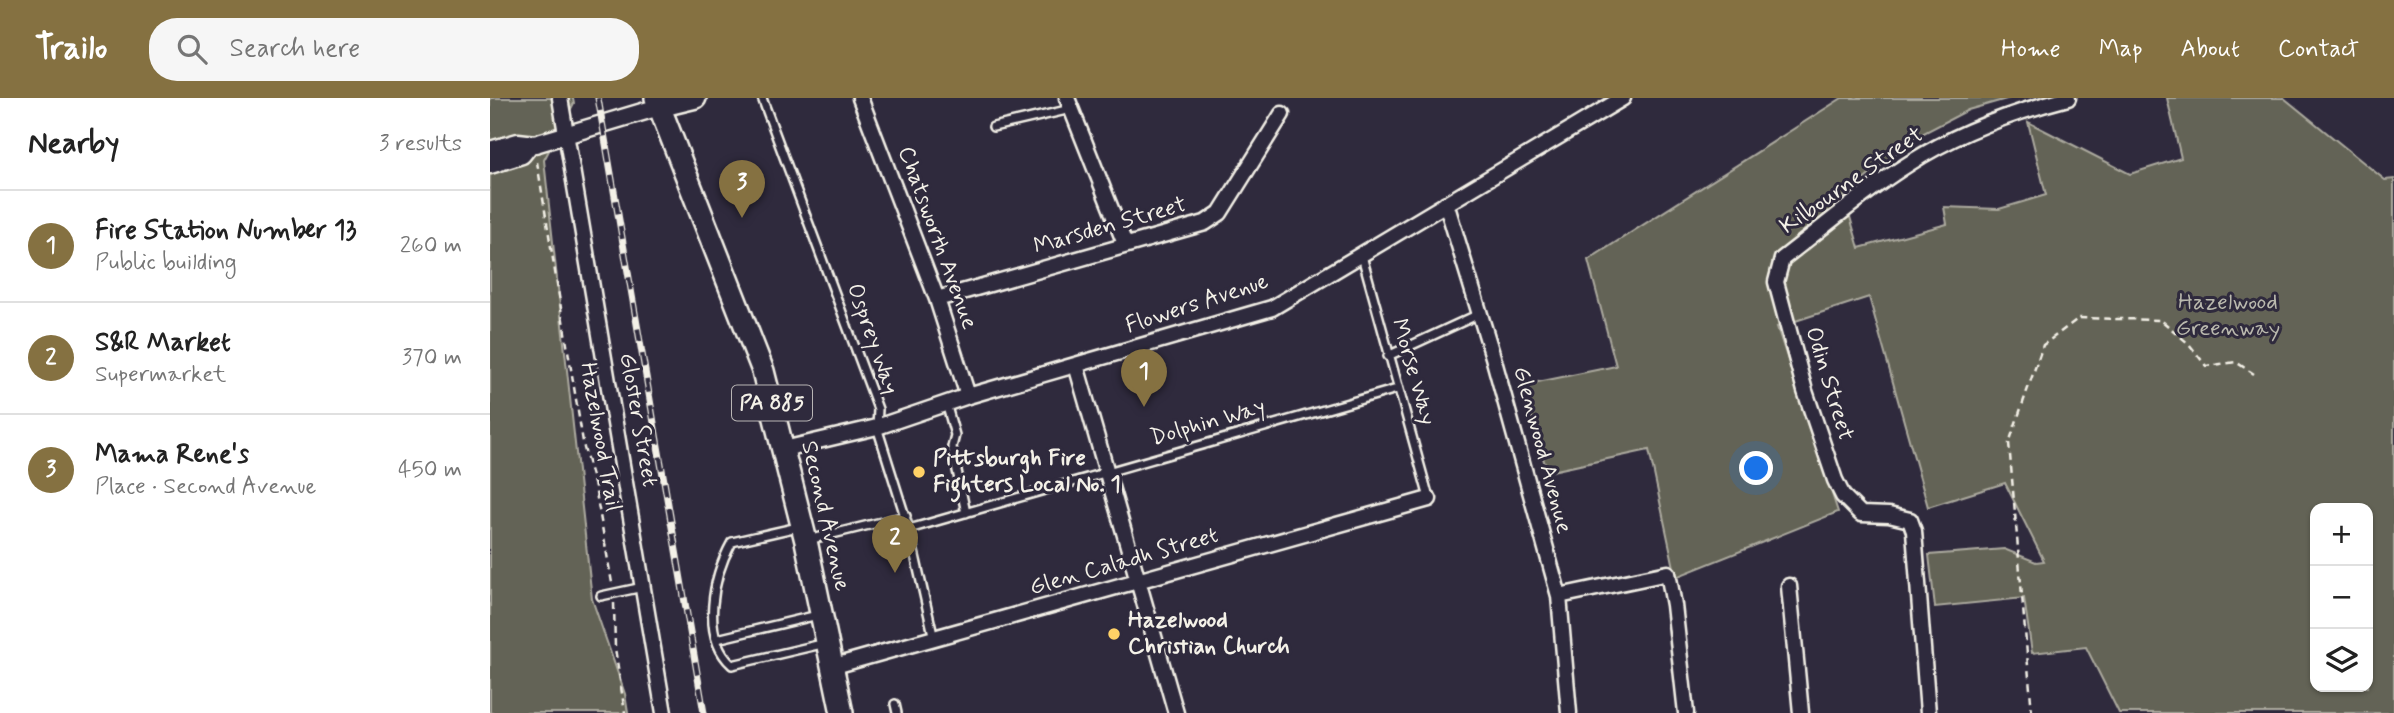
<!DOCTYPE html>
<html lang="en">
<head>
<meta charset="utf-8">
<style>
	body { margin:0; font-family:Mynerve,sans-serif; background:#f6f6f6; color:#222 }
	.controls { position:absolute; right:21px; bottom:21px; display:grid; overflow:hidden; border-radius:14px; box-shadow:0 2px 5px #0004 }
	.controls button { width:63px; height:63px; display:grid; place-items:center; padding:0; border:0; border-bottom:2px solid #e0e0e0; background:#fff; color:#222; font:35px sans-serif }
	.you { position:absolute; left:1267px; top:371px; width:24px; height:24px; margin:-18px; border:5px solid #fff; border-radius:50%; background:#1a73e8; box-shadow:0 0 0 10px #1a73e833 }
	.badge { display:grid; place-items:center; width:46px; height:46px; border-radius:50%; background:#857141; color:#fff; font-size:23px; font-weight:700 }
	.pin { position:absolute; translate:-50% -58px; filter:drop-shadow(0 2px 4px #0008) }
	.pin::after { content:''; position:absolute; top:37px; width:24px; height:21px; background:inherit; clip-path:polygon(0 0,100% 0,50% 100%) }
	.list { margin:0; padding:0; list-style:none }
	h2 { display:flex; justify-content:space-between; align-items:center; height:91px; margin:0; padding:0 28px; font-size:30px }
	h2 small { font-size:23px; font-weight:400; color:#767676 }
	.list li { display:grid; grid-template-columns:46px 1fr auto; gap:21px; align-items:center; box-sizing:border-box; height:112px; padding:0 28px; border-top:2px solid #e0e0e0 }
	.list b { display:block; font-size:26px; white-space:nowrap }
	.list p { margin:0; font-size:23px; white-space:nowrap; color:#767676 }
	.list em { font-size:23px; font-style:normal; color:#767676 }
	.icon { flex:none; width:38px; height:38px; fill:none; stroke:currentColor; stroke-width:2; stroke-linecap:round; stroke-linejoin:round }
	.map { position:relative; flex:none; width:1904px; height:615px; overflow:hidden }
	header { display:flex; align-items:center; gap:42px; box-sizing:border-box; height:98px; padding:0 35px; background:#857141; color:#fff }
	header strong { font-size:33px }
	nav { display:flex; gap:38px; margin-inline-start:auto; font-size:24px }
	.search { width:490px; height:63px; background:#f6f6f6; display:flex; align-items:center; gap:18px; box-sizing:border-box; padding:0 24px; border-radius:28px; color:#767676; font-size:26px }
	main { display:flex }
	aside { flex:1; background:#fff }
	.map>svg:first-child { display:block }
</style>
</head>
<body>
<header>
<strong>Trailo</strong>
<div class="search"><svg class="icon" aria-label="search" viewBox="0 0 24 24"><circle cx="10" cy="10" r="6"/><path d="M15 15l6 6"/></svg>Search here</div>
<nav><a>Home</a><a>Map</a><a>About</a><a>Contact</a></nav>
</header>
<main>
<aside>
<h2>Nearby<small>3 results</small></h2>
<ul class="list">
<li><span class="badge">1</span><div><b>Fire Station Number 13</b><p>Public building</p></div><em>260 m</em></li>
<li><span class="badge">2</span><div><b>S&amp;R Market</b><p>Supermarket</p></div><em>370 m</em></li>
<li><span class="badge">3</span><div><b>Mama Rene's</b><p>Place · Second Avenue</p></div><em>450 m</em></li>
</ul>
</aside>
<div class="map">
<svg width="1904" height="615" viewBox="0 0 1904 615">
	<rect width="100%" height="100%" fill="#2f2a3d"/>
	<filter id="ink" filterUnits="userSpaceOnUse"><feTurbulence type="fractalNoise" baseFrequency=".0143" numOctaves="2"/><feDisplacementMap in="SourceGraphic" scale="14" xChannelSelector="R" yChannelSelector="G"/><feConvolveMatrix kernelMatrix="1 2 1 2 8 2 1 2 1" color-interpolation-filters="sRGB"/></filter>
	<g filter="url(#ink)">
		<!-- green -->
		<path fill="#646456" stroke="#acaa9f" stroke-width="2" fill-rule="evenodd" d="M0,0h83l1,5 -30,57 48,439 33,95 3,19h-138z
			M1352,0h168l-42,12 -54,28 -70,58 15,52 88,-24 -3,-17 55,2 47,-14 -18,-73 102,52 51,-16 -14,-60h117l101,82 9,-1v534h-275l-33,-66 -54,6 -8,-55 -89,9 -6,-52 75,-6 32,13 8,-1 -39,-78 -77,24 -59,-210 -92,30 61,185 -162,65 -27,-127 -102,22 -24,-87 93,-19 -28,-106zM1825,410h53v179h-53z"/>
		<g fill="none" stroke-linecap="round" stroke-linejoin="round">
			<!-- service casing -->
			<g stroke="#f4f1e8" stroke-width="12">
				<path id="service" d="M272,0l116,311 -1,18 32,102 25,110
					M503,29l78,-18
					M872,158l67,242
					M898,258l91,-42
					M456,305l9,32 -3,12 14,66
					M308,429l-66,15c-19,34 -32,94 0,123l94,-22
					M419,431l488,-140
					M318,442l98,-24
					M111,498l42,-9
					M227,541l101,-24
					M405,606l2,9"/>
			</g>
			<!-- minor casing -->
			<g stroke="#f4f1e8" stroke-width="19">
				<path id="minor" d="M70,0l104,615
					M370,0l77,201 31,97
					M577,0l58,146
					M956,105l47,154 66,239 10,117
					M447,201l268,-76 15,-10 62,-99
					M586,267l100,348
					M294,351l93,-22 91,-31 304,-88 351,-210
					M1299,488l12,127
					M1069,498l109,-23 6,32 12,108
					M341,569l598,-168
					M1438,615l-14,-182 -4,-11 -21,-5 -28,-1 -18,-18 -8,-16 -30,-89 -29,-109 6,-23c42,-32 83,-68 128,-96 48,-31 104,-51 158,-65"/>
			</g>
			<!-- tertiary casing -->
			<g stroke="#f4f1e8" stroke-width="21">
				<path id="tertiary" d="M0,52l28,-8 17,2 124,-37
					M0,67l32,-10 8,-10"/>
			</g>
			<!-- secondary casing -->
			<g stroke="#f4f1e8" stroke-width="24">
				<path id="secondary" d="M169,9l37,-9"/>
			</g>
			<!-- primary casing -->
			<g stroke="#f4f1e8" stroke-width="26">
				<path id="primary" d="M166,0l107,273 43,170 36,172"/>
			</g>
			<!-- path -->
			<path stroke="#f4f1e8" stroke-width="2.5" stroke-dasharray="7 5" stroke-linecap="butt" d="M47,64l47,286 11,39 17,96
				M124,505l1,45 10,65
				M1542,615l-23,-270 34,-98 36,-27 82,2 28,24 17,22 30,-4 18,12"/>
			<!-- service -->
			<use href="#service" stroke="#2f2a3d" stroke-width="7"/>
			<!-- minor -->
			<use href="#minor" stroke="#2f2a3d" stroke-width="14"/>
			<!-- tertiary -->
			<use href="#tertiary" stroke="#2f2a3d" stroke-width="16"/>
			<!-- secondary -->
			<use href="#secondary" stroke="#2f2a3d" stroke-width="19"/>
			<!-- primary -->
			<use href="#primary" stroke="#2f2a3d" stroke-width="21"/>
			<!-- rail casing -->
			<g stroke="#f4f1e8" stroke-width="7">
				<path id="rail" d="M108,0l106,615"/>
			</g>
			<!-- rail -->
			<use href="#rail" stroke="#2f2a3d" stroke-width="4.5" stroke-dasharray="13" stroke-linecap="butt"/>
		</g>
	</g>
	<!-- markers -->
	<g fill="#ffd166" stroke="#2f2a3d" stroke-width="2.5">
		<circle cx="429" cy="374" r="7"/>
		<circle cx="624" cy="536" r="7"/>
	</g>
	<g text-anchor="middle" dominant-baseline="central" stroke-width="6" stroke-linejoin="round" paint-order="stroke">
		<!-- shield labels -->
		<rect fill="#2f2a3d" stroke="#b9b5b5" stroke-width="2" x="242" y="287.5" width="80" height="35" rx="5"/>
		<g font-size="21" font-weight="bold" fill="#f4f1e8">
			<text x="282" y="305">PA 885</text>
		</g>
		<!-- street labels -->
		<g font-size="23" fill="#f4f1e8" stroke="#2f2a3d">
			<text transform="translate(1362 83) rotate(-35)">Kilbourne Street</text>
			<text transform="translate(620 128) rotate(-16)">Marsden Street</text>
			<text transform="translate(447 140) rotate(70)">Chatsworth Avenue</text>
			<text transform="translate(707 206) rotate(-18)">Flowers Avenue</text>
			<text transform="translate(382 241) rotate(71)">Osprey Way</text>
			<text transform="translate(923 274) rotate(74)">Morse Way</text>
			<text transform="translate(1339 286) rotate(73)">Odin Street</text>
			<text transform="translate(148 322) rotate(80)">Gloster Street</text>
			<text transform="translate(718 325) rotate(-16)">Dolphin Way</text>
			<text transform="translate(110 339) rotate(80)">Hazelwood Trail</text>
			<text transform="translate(1052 352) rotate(75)">Glenwood Avenue</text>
			<text transform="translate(335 418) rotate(77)">Second Avenue</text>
			<text transform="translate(634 464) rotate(-16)">Glen Caladh Street</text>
		</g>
		<!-- park labels -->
		<g font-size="23" fill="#bab9ae" stroke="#2f2a3d">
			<text x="1738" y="205">Hazelwood<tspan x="1738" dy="26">Greenway</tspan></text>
		</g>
		<!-- poi labels -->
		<g font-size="23" font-weight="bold" fill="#f4f1e8" stroke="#2f2a3d" text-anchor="start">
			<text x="443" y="361">Pittsburgh Fire<tspan x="443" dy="26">Fighters Local No. 1</tspan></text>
			<text x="638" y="523">Hazelwood<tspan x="638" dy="26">Christian Church</tspan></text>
		</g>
	</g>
</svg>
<div class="controls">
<button>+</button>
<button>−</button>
<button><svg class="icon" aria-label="layers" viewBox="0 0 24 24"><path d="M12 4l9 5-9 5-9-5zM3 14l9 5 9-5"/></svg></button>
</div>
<div class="you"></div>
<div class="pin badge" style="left:654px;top:309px">1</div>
<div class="pin badge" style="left:405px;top:475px">2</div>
<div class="pin badge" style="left:252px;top:120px">3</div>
</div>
</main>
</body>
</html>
